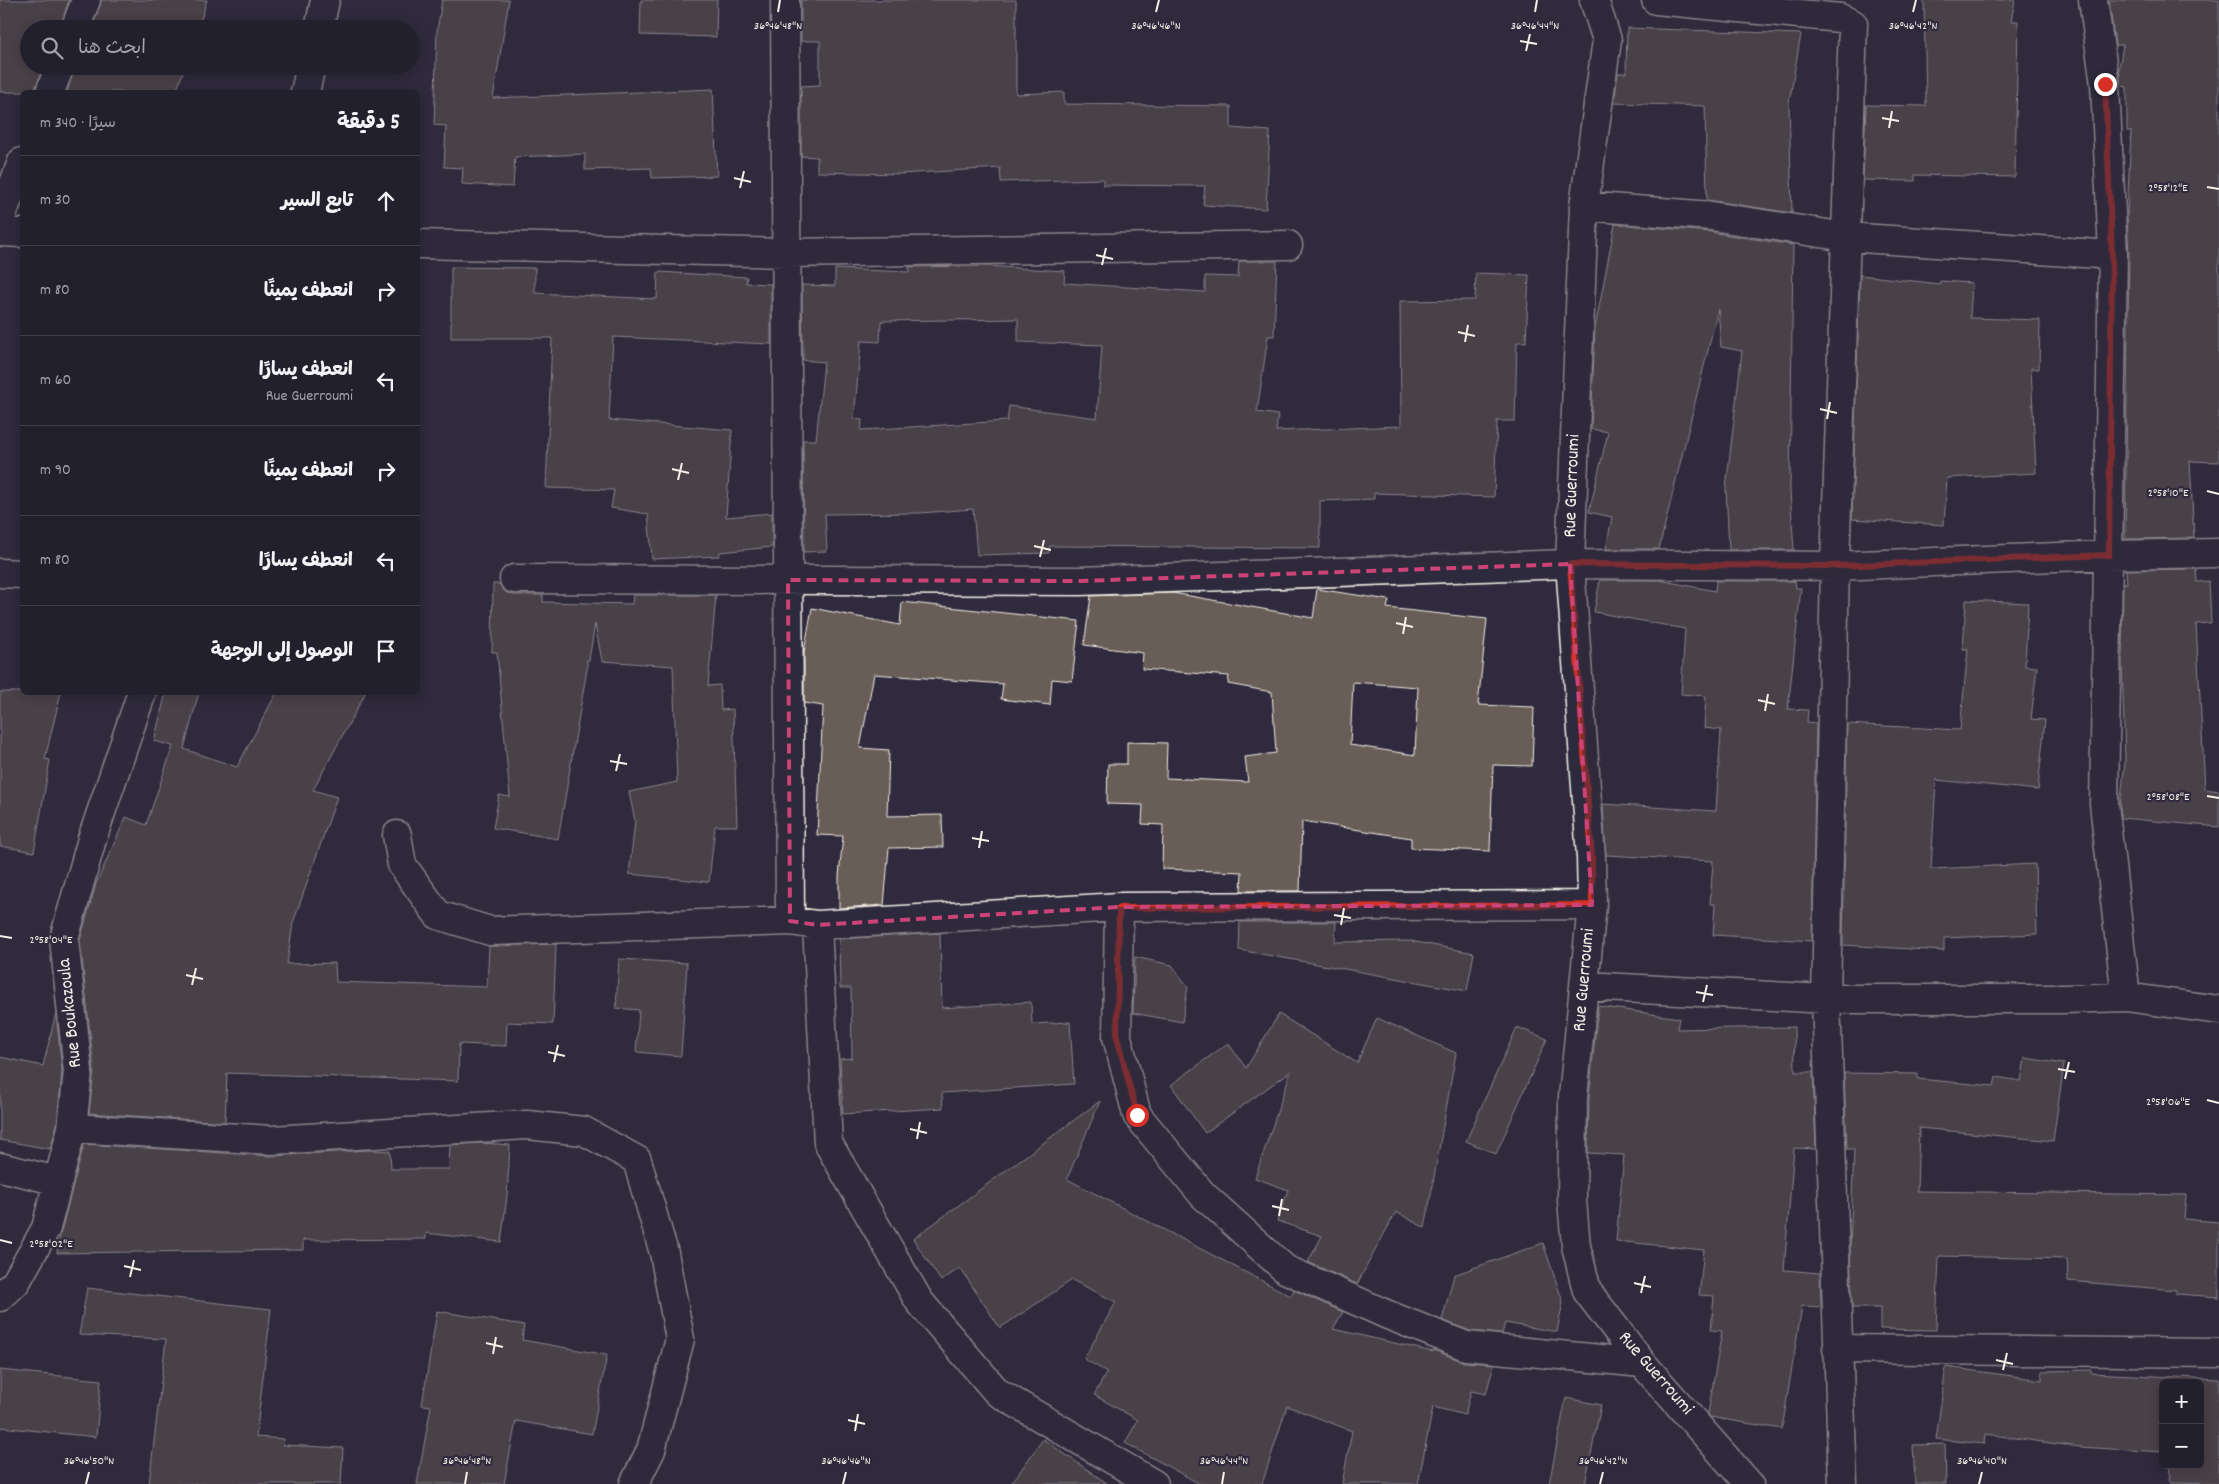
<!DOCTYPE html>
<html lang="ar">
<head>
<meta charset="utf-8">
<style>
	body { margin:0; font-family:Dekko,"Playpen Sans Arabic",sans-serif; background:#2f2d3a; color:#f1f3f6; direction:rtl }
	.controls { position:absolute; right:15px; bottom:15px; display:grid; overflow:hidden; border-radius:8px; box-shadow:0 2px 12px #0003 }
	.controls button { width:45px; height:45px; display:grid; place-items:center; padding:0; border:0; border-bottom:1px solid #403e4a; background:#23202e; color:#f1f3f6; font:25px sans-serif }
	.stop { position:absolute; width:15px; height:15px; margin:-11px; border:4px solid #d93025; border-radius:50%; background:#fff }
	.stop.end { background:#d93025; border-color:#fff; box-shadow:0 1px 5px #0008 }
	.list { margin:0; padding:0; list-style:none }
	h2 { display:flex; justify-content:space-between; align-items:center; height:65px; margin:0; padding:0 20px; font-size:21px }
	h2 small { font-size:16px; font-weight:400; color:#a3a3aa }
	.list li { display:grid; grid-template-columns:32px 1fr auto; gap:15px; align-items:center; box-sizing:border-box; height:90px; padding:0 20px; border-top:1px solid #403e4a }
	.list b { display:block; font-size:19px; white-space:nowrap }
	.list p { margin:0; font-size:16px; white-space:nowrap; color:#a3a3aa }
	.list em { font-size:16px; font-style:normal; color:#a3a3aa }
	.icon { flex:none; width:28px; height:28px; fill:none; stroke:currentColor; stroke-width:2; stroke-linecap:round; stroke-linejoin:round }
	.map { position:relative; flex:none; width:2219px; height:1484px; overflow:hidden; direction:ltr }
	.search { position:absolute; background:#23202e; box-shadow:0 2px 12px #0003; left:20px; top:20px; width:400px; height:55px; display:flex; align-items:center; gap:12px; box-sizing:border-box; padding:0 18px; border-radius:28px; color:#a3a3aa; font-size:19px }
	.panel { position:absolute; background:#23202e; box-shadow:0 2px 12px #0003; left:20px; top:90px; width:400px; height:605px; border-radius:8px; direction:rtl }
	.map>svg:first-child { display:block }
</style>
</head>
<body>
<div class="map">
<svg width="2219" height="1484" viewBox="0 0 2219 1484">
	<rect width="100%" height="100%" fill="#2f2a3d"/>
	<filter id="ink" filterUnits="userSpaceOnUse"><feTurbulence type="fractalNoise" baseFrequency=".02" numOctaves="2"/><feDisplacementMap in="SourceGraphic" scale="10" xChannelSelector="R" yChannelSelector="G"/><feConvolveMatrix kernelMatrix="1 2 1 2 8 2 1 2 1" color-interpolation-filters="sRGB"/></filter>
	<g filter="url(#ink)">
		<!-- building -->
		<path fill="#695d58" stroke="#f4f1e8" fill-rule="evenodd" d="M0,0h69l-9,29h-31v37h14l-8,26h-35z
			M101,0h106l-9,29h-106z
			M442,0h67l-16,98 220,-9 4,87 -65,2 -1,-10 -66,2v-16l-70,3 -2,30 -51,-3 1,-16 -19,-1 2,-41 -12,-1 3,-94z
			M641,0h76l-1,37 -76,-2z
			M801,0h215v94l48,-2v12l167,2v22l39,3 -4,78 -63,-4 2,-19 -102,-1v-6l-102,3 -1,-14 -101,6 -82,-2v-15l-16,-1v-70l19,-1v-44h-19z
			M1924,0h91l-4,21h7l-3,156 -100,-2v6l-52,-1 3,-75 60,1z
			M2109,0h110v462l-29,-1 4,77 -69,1 4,-284 -2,-40 4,-84h-4v-44l-6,-1 -2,-17 4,-24h-8z
			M1627,28l174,6 -12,69 3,110 -85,-13 -2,-94 -91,-3 4,-30h8z
			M75,66h110l-9,26h-109z
			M1615,224l94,8 84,13 -3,246 4,59h-65l-3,-62 16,-137 -21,-4 -3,-38 -59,240h-53l6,-32 -23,-5 19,-80 -17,-3 4,-101z
			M1239,261h38l-3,75h-6l-11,76 21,3 -2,16 125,-5 -1,-125 75,-1 1,-27 53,2 -3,67h-9l-2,79h-18l-3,76 -120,-4v6l-54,2v47l-270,-2 -1,7 -72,2 -4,-46 -53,4 -95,1 2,37 -23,1 -1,-112h13l8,-78 -21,-2 -1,-75 33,1v-17l74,3v-5l77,-1 79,5 -1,12 141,9v-16l33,1zM1018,319v23l84,3 -5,73 -88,-12 -2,15 -146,9 1,-10 -8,-1 7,-78 19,1 1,-21z
			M451,267l84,1v25l122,6 1,-27 89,5 -1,6 25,1v60l-158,-7 -4,83 123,10 -6,87 46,-4v34l-52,5 -1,4 -67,3 -4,-45 -37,-6 3,-18 -68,-2 6,-150h-101z
			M1860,275l80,9v-3l32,2 -2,35 70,2 -1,49 -8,-1 5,105 -89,5 -3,47 -92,-6z
			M2196,569l1,13 12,-1 2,42 -15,1 9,165 14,2v36l-98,-9 -1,-12 5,-44 -3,-101 1,-78h4l-1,-13z
			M1600,580h59l56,11 1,-10h79l1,7h5l-13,121 20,1 -1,12 9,1 -4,218 -99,-6 2,-31h-5l3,-43 -107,-6 -3,-51 113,7 5,-81 -17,-2 2,-32 -25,-2 4,-65 -91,-17z
			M493,584h7l6,8 7,3h30v7l89,2 1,-9h83l-8,91 12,-1 1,25 12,-1 4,117h-22l-6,56 -80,-8 6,-53 -6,-29 48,-10 -4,-116 -71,-5 -7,-37 -6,36h-2v9l-29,170 -65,-11 6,-33 11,2 -13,-145h-5z
			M1317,589l72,11 -2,8 100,11 -9,86 56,2 -2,59 -39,-1 -3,86 -79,-3v-10l-109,-17 -2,70h-59l1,-19 -80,-3 1,-44 -21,-1 1,-19 -36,-1 1,-40h19v-22l40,1 -1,35 82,4 -3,-25 31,-4 -4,-61 -44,-8 1,-8 -87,-7 1,-16 -59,-8 7,-49 82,-3 140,25zM1353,682l65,5 -3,68 -65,-10z
			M1966,600l62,3 -3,63 12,1 -6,52 14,1 -7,70 -102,-10 -5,89 104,-5 2,70 -93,4v13l-101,-6 4,-221 113,6 8,-81h-5z
			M902,602l177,19 -7,60 -20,-2 -2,26 -49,-6 2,-15 -129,-10 -14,74 29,2 -2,66 55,-1 1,32 -54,1 -5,57 -45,3v-32l4,-40 -26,-1 6,-129 -19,-3v-51l8,-44 88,17z
			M0,692h61l-16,67 5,1 -16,92 -34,-6z
			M166,692h33l-15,57 53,18 40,-75h89l-53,98 24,7 -44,126 -6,41 48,-1 1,19 151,5 2,-41 67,-2 -3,80 -46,-2 -1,24 -47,-2 -1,37 -231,-8 -2,49 -136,-9 5,-43 -14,-130 16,-56 30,-67 20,8 27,-79 -19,-5z
			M1240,922h96l-1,20 76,-1 63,12 -7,38 -228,-41z
			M940,933l2,75 89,-6 1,22 38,-2 4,62 -132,9 1,15 -100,6 -3,-55 12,-1 -1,-70h-11l-1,-49z
			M1135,957l37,8 16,22 -6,35 -49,-9z
			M619,959l68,4 -6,93 -45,-4 3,-42 -23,-2z
			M1598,1006l81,12 -2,11 117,-2 1,45h18l3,77 -22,-1 -10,122 36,3 1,34 -19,-1 -20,123 -72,-12 -2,-3 14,-83 -11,-1 3,-34 -15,-1 5,-45 -88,-9 8,-86 -36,-2 1,-55z
			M56,1013l6,58 -5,54 -7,24 -50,-9v-83l43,9z
			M1279,1014l78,49 20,-45 79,35 -31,175 -29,-16 -39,72 -49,-22 14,-26 -45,-15 11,-31 -33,-12 36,-107 -86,62 -34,-48 57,-42 18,25z
			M1517,1027l30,12 -51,115 -30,-13z
			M2025,1058l39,6 -11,77 -134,-13 -2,63 269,4 -2,24 35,3v75l-43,-3v-4l-108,-9 -1,-22 -128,-3 -3,74 -56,-1v-21h-28l-2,-61 4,-98h-7l-3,-76 74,1v5l76,7 2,-9 25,4z
			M1100,1101l-33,78 224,117 3,-6 49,22 -10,17 100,23 1,-2 30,12 30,2 -8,30 -15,-3 -6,24 -32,-8 -15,77h-76l10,-53 -65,-25 -25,78h-62l-75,-41 13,-23 -44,-25 13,-23 -23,-13 32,-57 -44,-22 -72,48 -40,-60 -19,13 -28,-42z
			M481,1143l29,2 -3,51 -6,46 -75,-9v6l-123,1v10l-246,3 3,-18 24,-91 187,12 98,-6 21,1 1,18h58l1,-24z
			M1543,1243l20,59 -6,30 -52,-9 -3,11 -32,-3 -28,-11 12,-45z
			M87,1288l184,21 -15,128 28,2 -1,6 60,3 -2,36h-192l17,-145 -87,-4z
			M437,1311l87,14 -2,15 85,15 -15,79 -76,-13 -12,63h-87l14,-78 -9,-1z
			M1946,1367l96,13v-9l49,-1v3l128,6v105l-49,-1 1,-18h29v-82h-37v69l-84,-5 -94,-13 -1,10 -48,-5z
			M0,1370l101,10 -5,57 -96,-10z
			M1566,1398l35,7 -16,79h-36z
			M1043,1439l65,45h-97z
			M1945,1444l1,40h-31l-2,-39z"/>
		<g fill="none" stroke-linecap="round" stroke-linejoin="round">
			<!-- minor casing -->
			<g stroke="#f4f1e8" stroke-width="31">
				<path id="minor" d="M785,0l5,921
					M1594,0l13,40 -23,166 -14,358 21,293 1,48 -19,192 -1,104 4,45 11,45 55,72 107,121
					M1656,0l184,18 13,6 -18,542 -9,433 17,485
					M2093,0l12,84 8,171 -9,549 22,193
					M75,29l11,-29
					M319,29l6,-29
					M50,92l10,-26
					M305,92l6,-26
					M1584,206l127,10 135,21 267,18
					M0,220l22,-58
					M0,232l22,1
					M418,244l369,9 501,-8
					M0,573l22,1
					M514,579l566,2 490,-17 265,2 274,-11 110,-2
					M397,835l5,30 36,50 52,16 300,-10 27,4 302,-18 473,-2
					M1119,907l-2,130 20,78 66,80 82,74 103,46 78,31 176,17
					M817,925l11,218 91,158 78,91 157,92
					M1585,986l241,13h238l62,-2 93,13
					M72,1128l200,12 255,-15 57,6 53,29 27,93 16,86 -29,111 -17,34
					M0,1167l58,14
					M0,1297l16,-15 30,-54 26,-100 6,-57 -14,-132 28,-100 50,-147
					M1837,1349l382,4"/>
			</g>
			<!-- minor -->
			<use href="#minor" stroke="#2f2a3d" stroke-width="28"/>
		</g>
	</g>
	<g fill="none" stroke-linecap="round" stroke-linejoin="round" filter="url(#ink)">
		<!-- route -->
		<path stroke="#d93025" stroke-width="6" d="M1137,1115l-20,-78 2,-129 473,-3v-48l-22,-293 264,2 275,-11 3,-299 -7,-172"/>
	</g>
	<!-- marked area -->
	<path d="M0 0H2219V1484H0ZM1570,564l22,341 -473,2 -302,18 -27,-4 -2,-341 292,1z" fill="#2f2a3d" fill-opacity=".55" fill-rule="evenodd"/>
	<path fill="none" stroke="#cc4377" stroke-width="4" stroke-dasharray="10 6" stroke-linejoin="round" d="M1570,564l22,341 -473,2 -302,18 -27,-4 -2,-341 292,1z"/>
	<!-- ticks -->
	<path fill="none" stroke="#f4f1e8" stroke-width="2" d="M778,12l2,-12M1156,12l3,-12M1535,12l2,-12M1913,12l3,-12M1520,41l17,3M1526,51l4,-17M1882,118l17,3M1889,128l3,-17M734,178l17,4M2207,187l12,2M740,188l4,-17M1096,255l17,4M1102,265l4,-17M1458,332l17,4M1465,342l3,-17M1820,409l17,4M1827,419l3,-17M672,469l17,4M678,480l4,-17M2207,491l12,3M1034,546l17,4M1040,557l4,-17M1396,623l17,4M1403,634l3,-17M1758,700l17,4M1765,711l3,-17M610,761l17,3M616,771l4,-17M2207,796l12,2M972,838l17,3M979,848l3,-17M1334,915l17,3M1341,925l3,-17M0,936l12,2M186,975l17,4M192,985l4,-17M1696,992l17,3M1703,1002l4,-17M548,1052l17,4M554,1062l4,-17M2058,1069l17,3M2065,1079l4,-17M2207,1100l12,3M910,1129l17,4M917,1139l3,-17M1272,1206l17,4M1279,1216l3,-17M0,1240l12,3M124,1266l17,4M130,1277l4,-17M1634,1283l17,4M1641,1293l4,-17M486,1343l17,4M493,1354l3,-17M1996,1360l17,4M2003,1370l4,-17M848,1420l17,4M855,1431l3,-17M86,1484l3,-12M465,1484l2,-12M843,1484l3,-12M1222,1484l2,-12M1600,1484l3,-12M1979,1484l3,-12"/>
	<g text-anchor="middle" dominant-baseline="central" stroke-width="4.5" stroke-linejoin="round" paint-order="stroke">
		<!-- street labels -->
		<g font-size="19" fill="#f4f1e8" stroke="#2f2a3d">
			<text transform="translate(1573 486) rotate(-88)">Rue Guerroumi</text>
			<text transform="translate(1585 980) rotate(-85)">Rue Guerroumi</text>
			<text transform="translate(71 1013) rotate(-96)">Rue Boukazoula</text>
			<text transform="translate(1655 1374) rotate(49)">Rue Guerroumi</text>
		</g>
	</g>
	<g font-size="12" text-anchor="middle" fill="#f4f1e8" stroke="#2f2a3d" stroke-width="4.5" stroke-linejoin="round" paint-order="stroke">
		<text x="778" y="29">36°46'48"N</text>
		<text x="1156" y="29">36°46'46"N</text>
		<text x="1535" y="29">36°46'44"N</text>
		<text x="1913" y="29">36°46'42"N</text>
		<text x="2168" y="191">2°58'12"E</text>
		<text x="2168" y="496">2°58'10"E</text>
		<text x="2168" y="800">2°58'08"E</text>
		<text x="51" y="943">2°58'04"E</text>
		<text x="2168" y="1105">2°58'06"E</text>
		<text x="51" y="1247">2°58'02"E</text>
		<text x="89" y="1464">36°46'50"N</text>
		<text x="467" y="1464">36°46'48"N</text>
		<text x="846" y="1464">36°46'46"N</text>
		<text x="1224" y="1464">36°46'44"N</text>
		<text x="1603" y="1464">36°46'42"N</text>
		<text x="1982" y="1464">36°46'40"N</text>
	</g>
</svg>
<div class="controls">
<button>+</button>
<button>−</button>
</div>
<div class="stop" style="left:1137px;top:1115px"></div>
<div class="stop end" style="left:2105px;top:84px"></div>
<div class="search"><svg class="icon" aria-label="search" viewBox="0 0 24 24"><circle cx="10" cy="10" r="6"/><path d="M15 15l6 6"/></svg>ابحث هنا</div>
<section class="panel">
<h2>5 دقيقة<small>سيرًا · 340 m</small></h2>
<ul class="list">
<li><svg class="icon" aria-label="ahead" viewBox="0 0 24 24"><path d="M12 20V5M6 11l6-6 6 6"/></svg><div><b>تابع السير</b></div><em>30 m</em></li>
<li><svg class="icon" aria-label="right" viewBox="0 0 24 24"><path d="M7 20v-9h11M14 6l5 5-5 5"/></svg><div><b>انعطف يمينًا</b></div><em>80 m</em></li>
<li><svg class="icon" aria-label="left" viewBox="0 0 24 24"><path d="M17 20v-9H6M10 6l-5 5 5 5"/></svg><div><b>انعطف يسارًا</b><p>Rue Guerroumi</p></div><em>60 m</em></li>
<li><svg class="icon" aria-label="right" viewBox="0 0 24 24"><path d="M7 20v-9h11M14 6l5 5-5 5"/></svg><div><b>انعطف يمينًا</b></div><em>90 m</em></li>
<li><svg class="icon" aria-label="left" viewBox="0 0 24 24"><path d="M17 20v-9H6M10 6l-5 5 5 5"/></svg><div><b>انعطف يسارًا</b></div><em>80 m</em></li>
<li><svg class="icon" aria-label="arrive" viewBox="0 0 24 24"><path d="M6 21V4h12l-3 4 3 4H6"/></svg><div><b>الوصول إلى الوجهة</b></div></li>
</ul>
</section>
</div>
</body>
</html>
